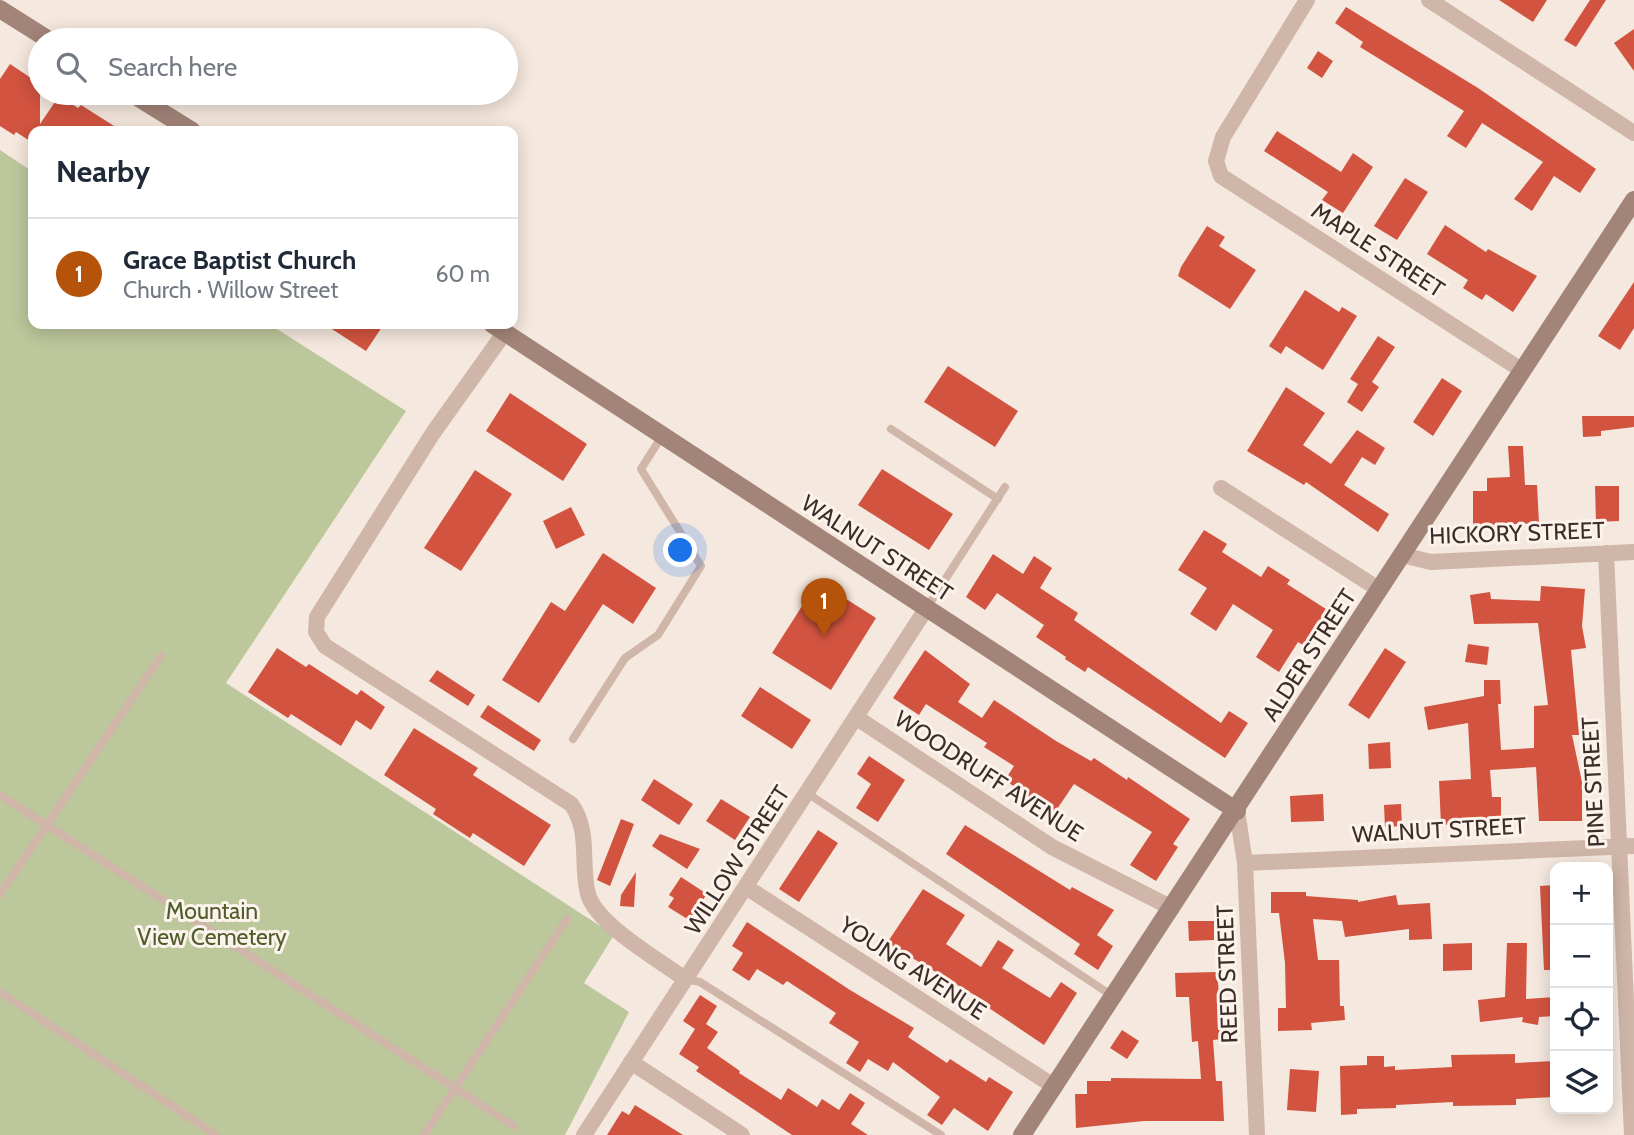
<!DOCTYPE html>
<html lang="en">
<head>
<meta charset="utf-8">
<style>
	body { margin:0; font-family:Cabin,sans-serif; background:#f2f2f3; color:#1f2937 }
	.controls { position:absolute; right:21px; bottom:21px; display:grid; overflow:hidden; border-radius:14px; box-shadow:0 4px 18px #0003 }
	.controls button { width:63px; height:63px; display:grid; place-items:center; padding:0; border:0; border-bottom:2px solid #e0e1e3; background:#fff; color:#1f2937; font:35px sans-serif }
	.you { position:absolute; left:681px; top:551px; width:24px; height:24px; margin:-18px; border:5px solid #fff; border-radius:50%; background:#1a73e8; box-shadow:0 0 0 10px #1a73e833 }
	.badge { display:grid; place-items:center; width:46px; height:46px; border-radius:50%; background:#b45309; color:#fff; font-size:23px; font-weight:700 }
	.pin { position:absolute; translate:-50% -58px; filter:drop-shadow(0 2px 4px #0008) }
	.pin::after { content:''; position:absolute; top:37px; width:24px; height:21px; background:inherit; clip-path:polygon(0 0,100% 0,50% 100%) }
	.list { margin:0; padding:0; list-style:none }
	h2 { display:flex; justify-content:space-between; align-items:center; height:91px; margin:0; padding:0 28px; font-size:30px }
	h2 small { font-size:23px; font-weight:400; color:#747a83 }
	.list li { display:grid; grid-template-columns:46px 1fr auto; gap:21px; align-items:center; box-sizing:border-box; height:112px; padding:0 28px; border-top:2px solid #e0e1e3 }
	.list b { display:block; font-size:26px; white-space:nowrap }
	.list p { margin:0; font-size:23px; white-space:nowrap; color:#747a83 }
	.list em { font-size:23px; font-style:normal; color:#747a83 }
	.icon { flex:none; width:38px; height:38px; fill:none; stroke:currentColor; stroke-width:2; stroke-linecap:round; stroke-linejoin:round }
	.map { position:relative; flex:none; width:1634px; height:1135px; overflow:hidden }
	.search { position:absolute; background:#fff; box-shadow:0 4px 18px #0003; left:28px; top:28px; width:490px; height:77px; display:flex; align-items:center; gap:18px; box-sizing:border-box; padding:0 24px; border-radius:38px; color:#747a83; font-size:26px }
	.panel { position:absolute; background:#fff; box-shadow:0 4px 18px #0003; left:28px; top:126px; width:490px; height:203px; border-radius:14px }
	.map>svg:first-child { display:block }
</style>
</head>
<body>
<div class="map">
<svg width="1634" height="1135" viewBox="0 0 1634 1135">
	<rect width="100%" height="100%" fill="#f5e8de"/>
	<!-- green -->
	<path fill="#bdc79c" d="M0,150l33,22v152h236l137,87 -180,272 388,252 -30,48 45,29 -64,123h-565z"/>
	<!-- building -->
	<path fill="#d25440" d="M1499,0h48l-14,22z
		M1590,0h16l-30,47 -12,-7z
		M1346,7l132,81 118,81 -16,24 -26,-17 -22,35 -18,-12 29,-37 -61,-39 -16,25 -19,-12 17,-25 -104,-64 3,-5 -28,-19z
		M1634,29v42l-20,-28z
		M1318,51l15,10 -11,17 -15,-10z
		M10,64l30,20v40l19,-28 19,12 3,-3 41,26h-89v12l-17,-11 -2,3 -14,-9v-47z
		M1277,131l64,41 12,-19 20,14 -30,46 -21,-13 6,-8 -64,-41z
		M1405,178l23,14 -31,48 -23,-14z
		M1445,225l41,27 2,-3 49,27 -24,36 -27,-18 -4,6 -19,-12 5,-8 -41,-26z
		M1207,226l18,11 -6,9 37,24 -26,39 -52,-33 3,-9z
		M1634,282v46l-14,22 -22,-14z
		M1305,290l34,22 3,-5 15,9 -34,54 -37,-24 -5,8 -12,-8z
		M324,324h60l-18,27z
		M1378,336l17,11 -23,35 7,5 -17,25 -15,-10 11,-18 -8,-5z
		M948,366l70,45 -23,36 -71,-45z
		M1442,378l20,13 -29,45 -20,-14z
		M1286,387l39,26 -22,32 28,19 26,-34 28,18 -10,17 -13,-8 -18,28 45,29 -11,18 -72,-50 -2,3 -57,-34z
		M510,393l77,51 -24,37 -77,-50z
		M1582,416h52v11l-33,4v5l-18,1z
		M1508,446h15l2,39h12l2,38 -66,3v-35h14v-13l23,-1z
		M882,469l71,45 -24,36 -71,-45z
		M475,470l37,24 -51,77 -37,-23z
		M1595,486h24v35l-23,1z
		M571,507l14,28 -29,14 -13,-28z
		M1204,530l23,14 -5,8 39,25 7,-11 22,14 -3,4 42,27 -23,36 -8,-5 -19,30 -23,-15 17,-27 -40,-26 -17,27 -26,-17 17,-26 -29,-18z
		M603,553l53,35 -23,36 -30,-20 -64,99 -37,-23 49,-78 14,9z
		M993,554l30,20 11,-18 18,12 -12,20 38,25 -4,7 147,103 8,-12 19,12 -23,35 -137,-91 -3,5 -20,-13 1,-2 -30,-20 8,-12 -47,-32 -12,17 -19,-13z
		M818,581l58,37 -45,72 -59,-37z
		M1541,586l44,3 -3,37 4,22 -15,2 8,85h-7l10,47v39h-43l-3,-54 -46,3 2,27h9v25l-60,3 -2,-44 32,-2 -3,-56 -40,7 -4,-23 60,-11v-16h16l1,24h-3l3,46 33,-2v-42l14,-1 -10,-82 -64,1 -4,-29 20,-3 1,7 49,2z
		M1468,644l21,3 -2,18 -22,-3z
		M277,648l29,19 3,-3 48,31 4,-5 24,17 -14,23 -15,-10 -15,26 -50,-32 -3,4 -40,-26z
		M1385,648l21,14 -37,57 -21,-14z
		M925,650l45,34 -12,18 24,16 12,-18 62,41 35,20 3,-3 33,22 1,-3 62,42 -17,25 5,3 -22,34 -26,-16 22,-33 -78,-48 -21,31 -48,-35 9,-14 -30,-19 3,-4 -61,-39 -7,11 -26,-17z
		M437,670l38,25 -7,11 -39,-25z
		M760,687l51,33 -19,29 -51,-33z
		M488,705l53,35 -7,11 -54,-34z
		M414,728l64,40 -5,7 78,50 -27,41 -51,-33 -3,5 -37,-24 3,-5 -52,-34z
		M1390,742l1,26 -22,1 -1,-25z
		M869,756l36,24 -27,42 -22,-14 15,-24 -14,-10z
		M654,779l39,25 -14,21 -38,-25z
		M1323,794l1,27 -33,1 -1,-26z
		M721,799l29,18 -15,23 -29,-19z
		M1401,804l1,22 -17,1 -1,-22z
		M621,819l13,5 -24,62 -13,-6z
		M965,825l105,65 2,-3 42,23 -17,25 16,11 -15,24 -24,-16 6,-10 -134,-90z
		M818,830l20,13 -39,59 -20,-13z
		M660,834l40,15 -13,20 -35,-23z
		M636,872l-2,35 -14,-1 1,-11z
		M681,877l26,17 -18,26 -21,-13 6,-9 -5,-3z
		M1555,885v85h-11l-4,-84z
		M923,889l42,26 -19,29 35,23 17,-27 16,10 -12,18 48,30 11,-16 16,11 -33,52 -58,-39 2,-3 -101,-60z
		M1271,892h35v4l52,4v2l38,-7 2,10 32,-2 2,36 -23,1v-11l-64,8 -3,-16 -29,-2 5,41h21l1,46h4l1,14 -34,3 1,7 -34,1v-23h8l-1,-45 -6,-50h-8z
		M1188,921h26v19l-25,1z
		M747,922l103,68 64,38 -6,9 39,26 3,-4 36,23 3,-5 24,15 -25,39 -34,-23 -12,17 -15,-10 13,-18 -47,-35 -5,9 -20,-12 -8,13 -14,-9 13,-21 -30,-19 7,-10 -49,-32 -4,4 -26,-16 -8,12 -17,-11 11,-17 -11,-7z
		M1472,943v27l-29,1v-27z
		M1507,943h20l-1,56 29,-2v19l-16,1 -1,8 -16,-3 1,-5 -43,5 -2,-22 27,-3z
		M1217,972l6,67 -10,1 3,41h6l2,40h-80l-68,7 -1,-34h12v-13h24v-3l90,1 -3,-38 -6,1 -3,-45h-13l-1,-24z
		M700,995l17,11 -11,18 12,8 -11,16 33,23 -1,2 42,27 7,-12 29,19 5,-8 17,11 11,-17 15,10 -14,21 17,11h-76l-96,-64 3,-4 -20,-13 16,-25 -12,-8z
		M1122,1030l17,11 -12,18 -17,-11z
		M1515,1054v9l39,-2 1,36 -39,2v6l-63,1v-4l-57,3v3l-39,1v5l-16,1 -1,-49 27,-1v-9h17v11l11,-1v4l57,-3 -1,-12z
		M1290,1069l29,2 -3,41 -29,-2z
		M635,1105l48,30h-76l15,-24 7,4z"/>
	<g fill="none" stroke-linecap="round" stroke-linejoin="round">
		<!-- lane -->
		<path stroke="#cfb6a8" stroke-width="8" d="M891,429l107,70
			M926,609l79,-122
			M573,739l52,-81 33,-23 43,-69 -60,-97 21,-33
			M807,793l307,204
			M0,795l514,331
			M0,894l161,-238
			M685,979l15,3 241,153
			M0,992l216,143
			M424,1135l143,-216"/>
		<!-- street -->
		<path stroke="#cfb6a8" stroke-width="16" d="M1307,0l-84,137 -7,24 5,15 302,195
			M1429,0l205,133
			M505,332l-72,101 -116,184 -1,15 9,14 246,158c20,27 9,60 17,90 8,30 71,66 97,85
			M1221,488l159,102
			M1606,553l26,582
			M1402,555l29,7 203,-10
			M857,718l195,129 120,61
			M1237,811l8,52 12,272
			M1245,863l389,-17
			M746,887l309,200
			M631,1062l111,73
			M584,1135l342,-526"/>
		<!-- secondary -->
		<path stroke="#a38479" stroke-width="18" d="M0,9l49,31
			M131,93l61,38
			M492,324l745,487
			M1022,1135l612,-935"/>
	</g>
	<g text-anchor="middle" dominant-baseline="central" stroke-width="6" stroke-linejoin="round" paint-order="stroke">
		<!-- street labels -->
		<g font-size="23" fill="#3c2d29" stroke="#fcf3ec">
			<text transform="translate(1378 250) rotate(33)">MAPLE STREET</text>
			<text transform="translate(1517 533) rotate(-2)">HICKORY STREET</text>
			<text transform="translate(877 548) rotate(33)">WALNUT STREET</text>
			<text transform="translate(1309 655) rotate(-57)">ALDER STREET</text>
			<text transform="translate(989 776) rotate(33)">WOODRUFF AVENUE</text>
			<text transform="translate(1593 782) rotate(-93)">PINE STREET</text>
			<text transform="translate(1439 830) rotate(-3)">WALNUT STREET</text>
			<text transform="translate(737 860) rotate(-57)">WILLOW STREET</text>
			<text transform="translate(913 968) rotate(33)">YOUNG AVENUE</text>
			<text transform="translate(1227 974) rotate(-92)">REED STREET</text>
		</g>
		<!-- park labels -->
		<g font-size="23" fill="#4f5d2a" stroke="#fcf3ec">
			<text x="212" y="911">Mountain<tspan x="212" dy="26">View Cemetery</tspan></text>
		</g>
	</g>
</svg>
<div class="controls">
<button>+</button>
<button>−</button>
<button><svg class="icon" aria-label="locate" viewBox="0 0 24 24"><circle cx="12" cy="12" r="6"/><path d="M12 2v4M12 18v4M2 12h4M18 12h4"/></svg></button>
<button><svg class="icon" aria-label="layers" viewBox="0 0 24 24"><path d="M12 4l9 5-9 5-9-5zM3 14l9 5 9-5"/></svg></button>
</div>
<div class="you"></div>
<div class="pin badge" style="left:824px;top:636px">1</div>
<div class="search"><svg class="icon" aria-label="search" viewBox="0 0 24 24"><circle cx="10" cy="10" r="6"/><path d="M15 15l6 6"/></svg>Search here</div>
<section class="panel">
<h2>Nearby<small></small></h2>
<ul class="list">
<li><span class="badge">1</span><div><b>Grace Baptist Church</b><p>Church · Willow Street</p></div><em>60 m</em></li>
</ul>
</section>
</div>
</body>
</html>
